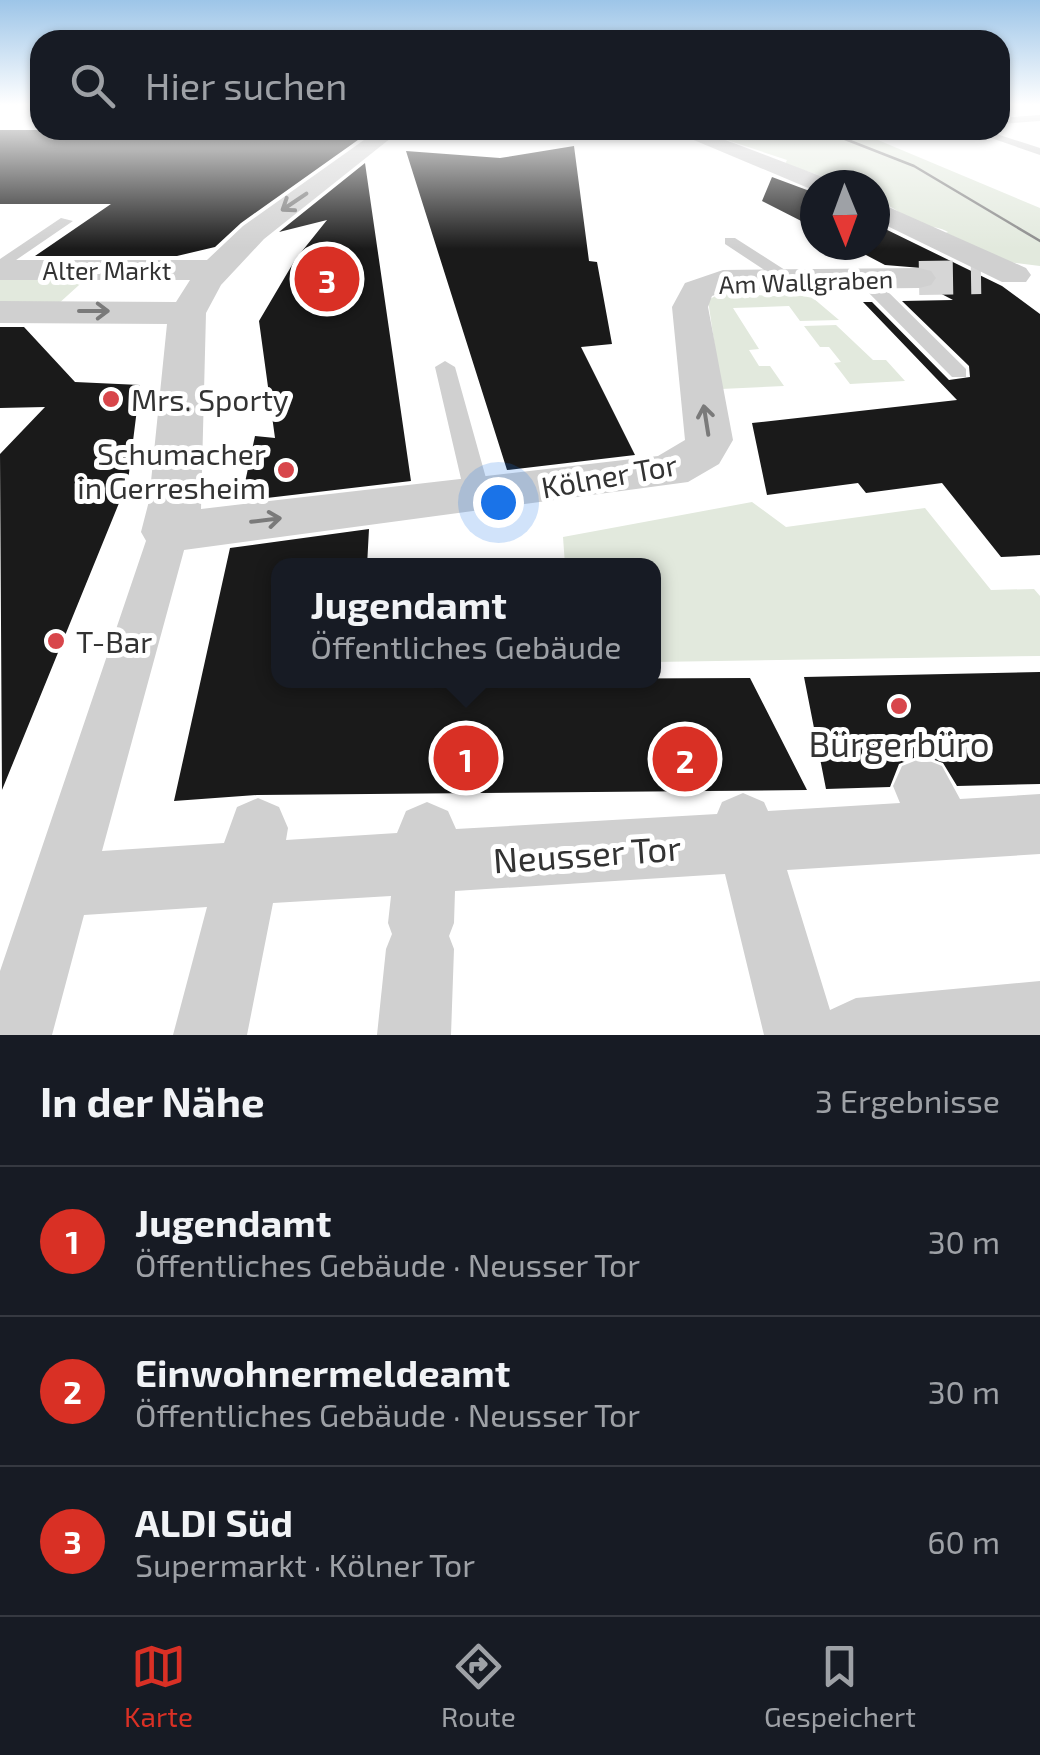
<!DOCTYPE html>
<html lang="de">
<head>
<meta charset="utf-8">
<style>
	body { margin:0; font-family:"Exo 2",sans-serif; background:#242831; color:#f1f3f6 }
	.compass { position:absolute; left:800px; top:170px; width:90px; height:90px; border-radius:50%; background:#171b24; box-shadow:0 2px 8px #0004; rotate:179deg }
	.you { position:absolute; left:498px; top:502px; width:35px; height:35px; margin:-25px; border:8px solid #fff; border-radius:50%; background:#1a73e8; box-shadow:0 0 0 15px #1a73e833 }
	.badge { display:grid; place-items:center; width:65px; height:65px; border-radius:50%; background:#d93025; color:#fff; font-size:32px; font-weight:700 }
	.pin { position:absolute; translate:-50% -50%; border:5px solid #fff; box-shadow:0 2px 10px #0006 }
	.popup { position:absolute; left:271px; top:558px; width:390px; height:130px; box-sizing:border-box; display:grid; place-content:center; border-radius:20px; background:#171b24; filter:drop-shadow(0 2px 8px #0005); font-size:32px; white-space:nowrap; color:#9ea1a6 }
	.popup b { font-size:38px; color:#f1f3f6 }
	.popup::after { content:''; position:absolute; left:50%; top:100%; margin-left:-20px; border:20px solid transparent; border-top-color:#171b24 }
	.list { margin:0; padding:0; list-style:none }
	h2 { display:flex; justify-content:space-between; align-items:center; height:130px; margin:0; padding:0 40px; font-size:42px }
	h2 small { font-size:32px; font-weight:400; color:#9ea1a6 }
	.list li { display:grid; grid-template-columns:65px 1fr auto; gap:30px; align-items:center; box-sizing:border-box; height:150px; padding:0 40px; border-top:2px solid #363941 }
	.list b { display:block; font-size:38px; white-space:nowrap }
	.list p { margin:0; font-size:32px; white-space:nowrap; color:#9ea1a6 }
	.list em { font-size:32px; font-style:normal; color:#9ea1a6 }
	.icon { flex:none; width:55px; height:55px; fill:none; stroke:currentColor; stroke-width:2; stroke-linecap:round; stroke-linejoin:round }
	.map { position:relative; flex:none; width:1040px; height:1035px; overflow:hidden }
	.search { position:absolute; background:#171b24; box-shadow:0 2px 8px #0004; left:30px; right:30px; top:30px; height:110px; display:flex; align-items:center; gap:25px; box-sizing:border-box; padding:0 35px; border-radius:30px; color:#9ea1a6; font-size:38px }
	.sheet { height:580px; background:#171b24 }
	nav { display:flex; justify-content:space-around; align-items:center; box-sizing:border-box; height:140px; border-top:2px solid #363941; background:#171b24; font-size:28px; color:#9ea1a6 }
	nav a { display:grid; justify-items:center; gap:5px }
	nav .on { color:#d93025 }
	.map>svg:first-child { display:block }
</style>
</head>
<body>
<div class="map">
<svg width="1040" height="1035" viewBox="0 0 1040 1035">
	<rect width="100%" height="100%" fill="#fff"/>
	<!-- green -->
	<path fill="#e2e9dd" d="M697,130h157l186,78v58l-32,-4 -65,-28 5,-2c-8,-5 -14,-4 -23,-7 -18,-5 -34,-21 -50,-25v-15h-42l1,-5 -49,-16 2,-4z
		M0,275l89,1 -32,29 -57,1z
		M781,292l32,6 26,22 -39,1 -11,-15 -56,2 26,41 -10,1 10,16h11l14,20 -63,3 -13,-89 13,-7 53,3z
		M836,325l37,35h13l19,21 -55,3 -16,-21 7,-1 -12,-15h-9l-16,-21z
		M752,502l34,25 139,-19 66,82 43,-1 6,7v60l-386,6v-96l-89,-1 -2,-28z"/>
	<!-- building -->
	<path fill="#1a1a1a" d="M0,130h372l-131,93 -26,24 -38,9h-142l76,-52h-111z
		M574,146l15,115 8,1 15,82 -31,3 54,108 -128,15 -101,-319 94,7z
		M365,163l46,318 -170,20 14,-65 20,2 -16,-117 36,-61 32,-40 -48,12z
		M772,177l43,16v35l-53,-27z
		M875,224l127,62 38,28v241l-39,2 -59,-74 -76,10 -8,-10 -91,12 -15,-72 205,-23 -94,-98h9l77,78 21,-3 -1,-11 -67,-65 51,-1 -21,-11 8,-11 -6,-9 -49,-4 -38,-20h28z
		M0,327h24l51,55 65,3 -12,96 -126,309 -2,-336 45,-47 -45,1z
		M369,529l-2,37h-89v114l472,-2 57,112 -550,5 -83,6 56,-253z
		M1040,672v112l-83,2 -14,-23 -22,-8 -22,9 -9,23 -64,2 -22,-112z"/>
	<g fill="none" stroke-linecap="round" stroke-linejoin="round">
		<!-- minor-tunnel -->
		<path stroke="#d6d6d6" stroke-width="34" stroke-dasharray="34 18" stroke-linecap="butt" d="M919,278l62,-1"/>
		<!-- service -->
		<path fill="#d0d0d0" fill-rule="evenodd" d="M1040,115v6l-40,3v-6z
			M968,130h16l56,18v7z
			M61,218l12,3 -73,50v-12z
			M725,238h10l64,41 -15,4 -59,-39z
			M858,274h12l96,95v8h-14l-94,-95z
			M445,361l10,6 36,129 -13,9 -13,-9 -30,-129z"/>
		<!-- pedestrian -->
		<path fill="#d0d0d0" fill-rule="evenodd" d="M169,518l14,4 6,10 -87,319 122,-8 13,-36 21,-9 21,9 9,21 -2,12 111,-7 9,-22 21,-9 21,9 8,18 261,-15 5,-12 21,-9 21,9 4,9 132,-8 -7,-17 9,-20 20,-8 20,8 18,33 80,-5v60l-253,16 43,140 26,-12 184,-17v54h-276l-39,-161 -270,17 -1,32 -5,13 5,13 -3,86h-74l9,-86 6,-15 -4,-11 3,-27 -118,7 -26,132h-74l34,-128 -123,8 -32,120h-52v-64l149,-439 6,-10z"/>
		<!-- minor -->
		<path fill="#d0d0d0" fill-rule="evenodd" d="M378,130h23l-137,109 -43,46 -15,28 -5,196 457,-53 27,-16 -13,-133 13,-24 38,-13 196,-2 12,3 5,7 -5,7 -12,3 -191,2 -16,6 -4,11 25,133 -14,24 -31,18 -519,70 -20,-6 -8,-14 8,-31 18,-177 -167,-1v-22l176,1 14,-22h-190v-20h207l36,-34z
			M670,130h29l132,50 4,5h-20l-2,5z
			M875,201l151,67 5,7 -5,7h-24l-127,-62z"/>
		<!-- tram -->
		<path stroke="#888" stroke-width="2.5" d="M822,130l92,36 126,75"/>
	</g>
	<!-- one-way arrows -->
	<defs><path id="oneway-shaft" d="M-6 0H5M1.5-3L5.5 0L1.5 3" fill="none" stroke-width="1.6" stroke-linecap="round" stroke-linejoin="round" transform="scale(2.5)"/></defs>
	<g stroke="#7a7a7a">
		<use href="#oneway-shaft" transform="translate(294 202) rotate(146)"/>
		<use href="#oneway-shaft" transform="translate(94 311)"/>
		<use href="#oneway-shaft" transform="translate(706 420) rotate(-99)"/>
		<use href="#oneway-shaft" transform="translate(266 520) rotate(-7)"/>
	</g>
	<!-- sky -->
	<linearGradient id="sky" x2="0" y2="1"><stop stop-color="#9dc5e8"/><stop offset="0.42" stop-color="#fff"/><stop offset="1" stop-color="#fff" stop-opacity="0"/></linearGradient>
	<rect width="1040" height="249" fill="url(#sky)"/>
	<!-- markers -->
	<g fill="#d8464b" stroke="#fff" stroke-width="4">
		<circle cx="111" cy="399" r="10"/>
		<circle cx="286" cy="470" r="10"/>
		<circle cx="56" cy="641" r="10"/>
		<circle cx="899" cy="706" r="10"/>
	</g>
	<g text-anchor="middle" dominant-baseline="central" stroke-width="10" stroke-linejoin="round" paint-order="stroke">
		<!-- far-street labels -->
		<g font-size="25" fill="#333" stroke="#fff">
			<text x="107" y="270">Alter Markt</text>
			<text transform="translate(806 281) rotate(-2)">Am Wallgraben</text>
		</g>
		<!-- poi labels -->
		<g font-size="30" fill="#333" stroke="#fff" text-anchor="start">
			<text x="131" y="399">Mrs. Sporty</text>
			<text x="266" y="453" text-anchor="end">Schumacher<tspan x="266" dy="34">in Gerresheim</tspan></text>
			<text x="76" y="641">T-Bar</text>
		</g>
		<!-- street labels -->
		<g font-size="30" fill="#333" stroke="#fff">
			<text transform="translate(609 475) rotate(-10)">Kölner Tor</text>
		</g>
		<!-- near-poi labels -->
		<g font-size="35" fill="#333" stroke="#fff">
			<text x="899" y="743">Bürgerbüro</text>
		</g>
		<!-- near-street labels -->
		<g font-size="35" fill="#333" stroke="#fff">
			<text transform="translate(587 853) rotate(-4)">Neusser Tor</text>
		</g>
	</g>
</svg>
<svg class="compass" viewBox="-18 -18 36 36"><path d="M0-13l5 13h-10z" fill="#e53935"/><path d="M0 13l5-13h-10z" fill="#9ea1a6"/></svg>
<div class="you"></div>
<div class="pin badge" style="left:466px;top:758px">1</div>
<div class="popup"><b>Jugendamt</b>Öffentliches Gebäude</div>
<div class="pin badge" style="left:685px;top:759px">2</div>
<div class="pin badge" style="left:327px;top:279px">3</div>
<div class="search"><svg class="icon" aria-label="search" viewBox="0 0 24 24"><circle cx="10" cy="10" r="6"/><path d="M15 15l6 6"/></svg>Hier suchen</div>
</div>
<section class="sheet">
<h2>In der Nähe<small>3 Ergebnisse</small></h2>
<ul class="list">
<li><span class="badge">1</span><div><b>Jugendamt</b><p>Öffentliches Gebäude · Neusser Tor</p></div><em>30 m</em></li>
<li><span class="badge">2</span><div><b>Einwohnermeldeamt</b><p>Öffentliches Gebäude · Neusser Tor</p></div><em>30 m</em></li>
<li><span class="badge">3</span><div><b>ALDI Süd</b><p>Supermarkt · Kölner Tor</p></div><em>60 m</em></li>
</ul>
</section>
<nav>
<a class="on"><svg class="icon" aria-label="map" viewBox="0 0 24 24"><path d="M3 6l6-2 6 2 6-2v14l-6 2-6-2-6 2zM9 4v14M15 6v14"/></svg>Karte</a>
<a><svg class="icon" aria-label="directions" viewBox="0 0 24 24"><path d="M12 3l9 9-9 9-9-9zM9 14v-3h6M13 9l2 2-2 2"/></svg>Route</a>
<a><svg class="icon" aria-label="saved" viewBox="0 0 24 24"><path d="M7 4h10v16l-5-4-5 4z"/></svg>Gespeichert</a>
</nav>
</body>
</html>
